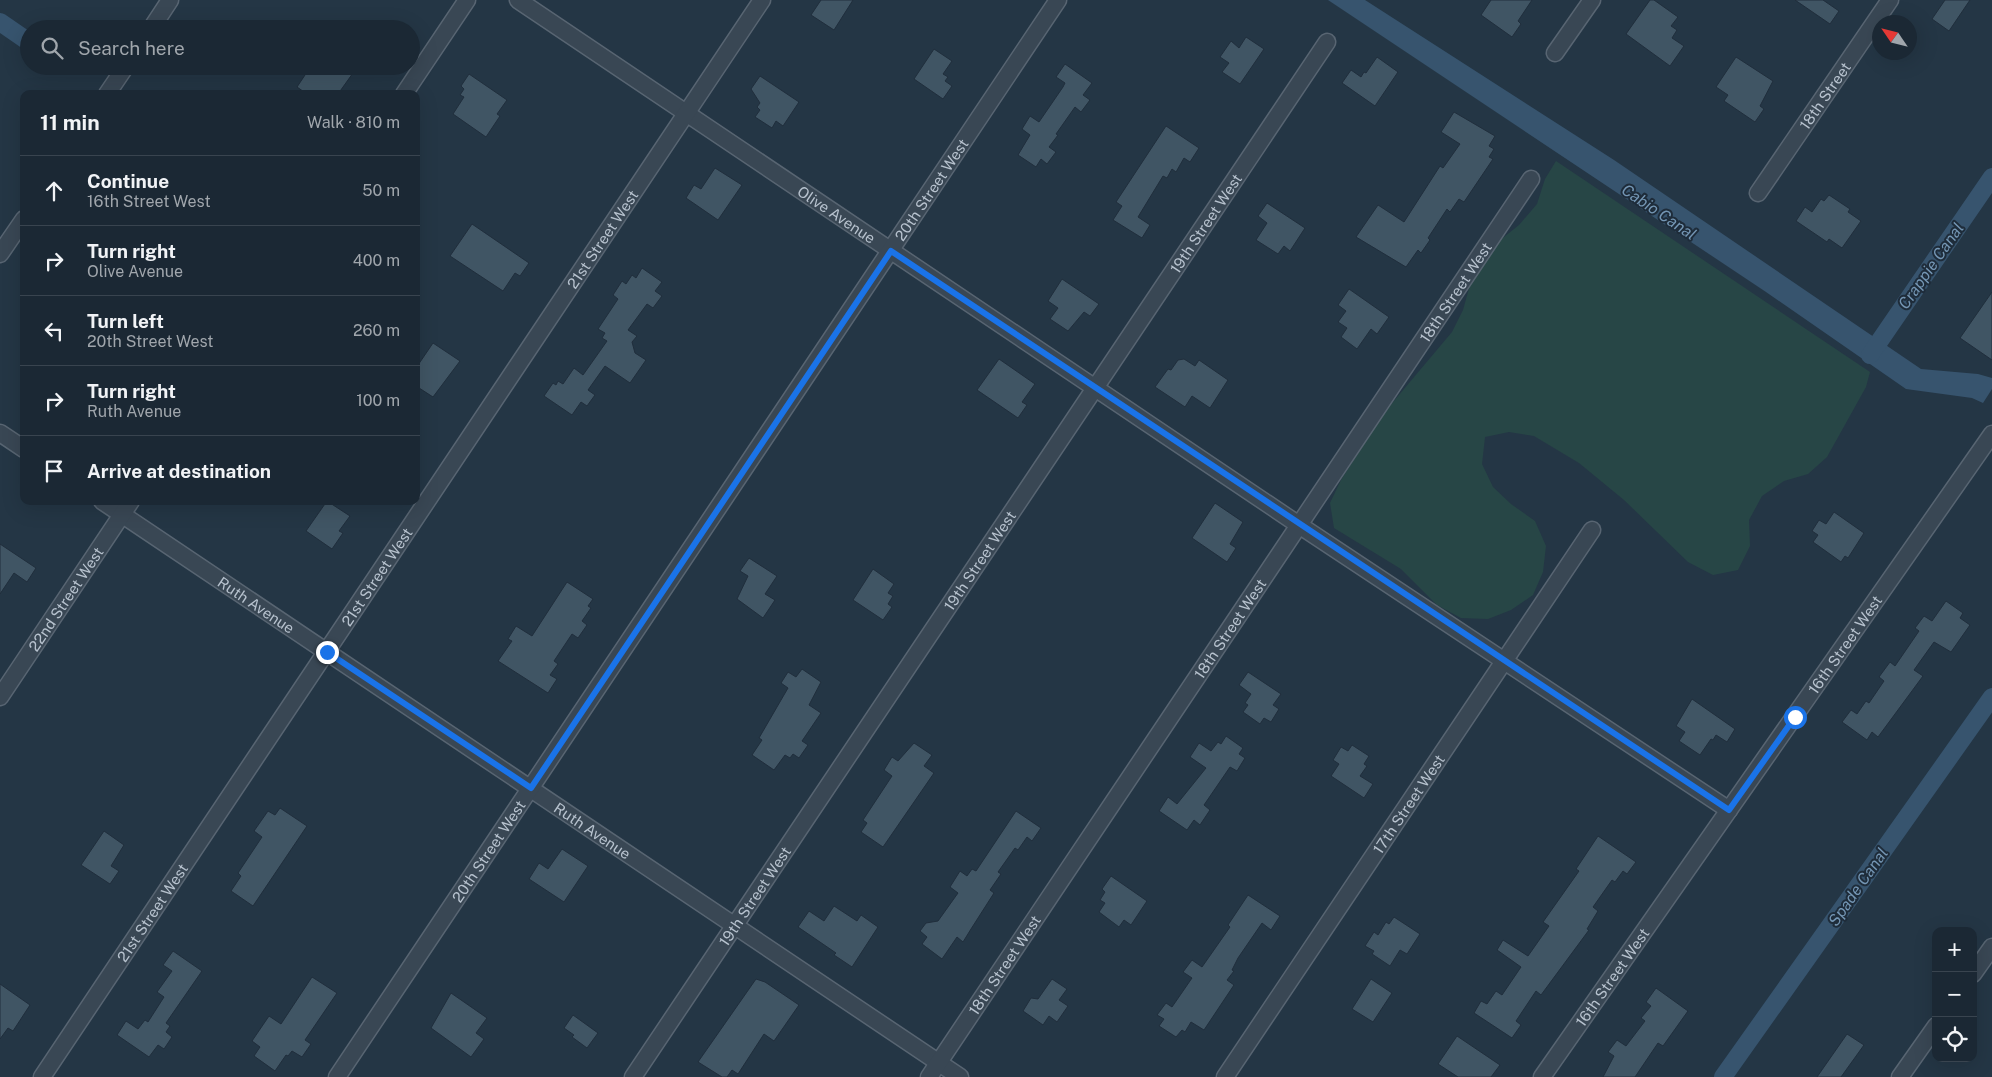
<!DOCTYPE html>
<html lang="en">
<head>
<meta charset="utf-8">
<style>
	body { margin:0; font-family:"Public Sans",sans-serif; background:#283440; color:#f1f3f6 }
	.controls { position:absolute; right:15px; bottom:15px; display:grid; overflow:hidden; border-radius:10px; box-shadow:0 5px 20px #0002 }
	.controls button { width:45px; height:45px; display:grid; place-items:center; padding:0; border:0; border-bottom:1px solid #39444f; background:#1b2834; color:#f1f3f6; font:25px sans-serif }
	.compass { position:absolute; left:1872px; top:15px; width:45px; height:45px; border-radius:50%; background:#1b2834; box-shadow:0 5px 20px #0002; rotate:305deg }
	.stop { position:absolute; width:15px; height:15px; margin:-11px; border:4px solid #1a73e8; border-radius:50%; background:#fff }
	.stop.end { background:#1a73e8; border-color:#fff; box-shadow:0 1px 5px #0008 }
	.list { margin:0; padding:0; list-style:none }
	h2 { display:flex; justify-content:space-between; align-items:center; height:65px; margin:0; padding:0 20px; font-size:21px }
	h2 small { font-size:16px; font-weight:400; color:#a0a6ac }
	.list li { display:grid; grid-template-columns:32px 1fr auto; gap:15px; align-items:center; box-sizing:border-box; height:70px; padding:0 20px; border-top:1px solid #39444f }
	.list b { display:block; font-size:19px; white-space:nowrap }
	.list p { margin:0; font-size:16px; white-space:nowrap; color:#a0a6ac }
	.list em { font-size:16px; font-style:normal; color:#a0a6ac }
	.icon { flex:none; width:28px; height:28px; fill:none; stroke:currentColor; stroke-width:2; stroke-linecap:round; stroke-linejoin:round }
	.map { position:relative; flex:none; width:1992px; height:1077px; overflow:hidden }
	.search { position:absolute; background:#1b2834; box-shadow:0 5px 20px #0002; left:20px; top:20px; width:400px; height:55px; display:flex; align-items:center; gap:12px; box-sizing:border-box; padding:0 18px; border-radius:28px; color:#a0a6ac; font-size:19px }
	.panel { position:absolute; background:#1b2834; box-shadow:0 5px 20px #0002; left:20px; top:90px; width:400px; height:415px; border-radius:10px }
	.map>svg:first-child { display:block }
</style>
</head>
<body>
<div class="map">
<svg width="1992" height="1077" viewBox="0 0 1992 1077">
	<rect width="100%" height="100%" fill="#243645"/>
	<!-- green -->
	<path fill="#274646" d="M1556,161l314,211 -4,15 -39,70 -19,17 -24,7 -22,15 -13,24 1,26 -12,24 -25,5 -25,-13 -64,-62 -45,-37 -45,-27 -25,-4 -24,5 -3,27 11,23 18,17 24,17 11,25 -3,26 -10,23 -22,15 -23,9 -27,-1 -24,-13 -36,-36 -67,-41 -4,-25 11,-23 42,-66 69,-82 11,-22 7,-25 12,-24 17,-20 20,-16 18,-21 8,-25z"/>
	<!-- water -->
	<path fill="#37546e" d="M1328,0h37l249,160 307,209 57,5 14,4v11l-9,14 -11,-5 -66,-9 -140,-97z"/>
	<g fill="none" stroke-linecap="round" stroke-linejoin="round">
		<!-- canal -->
		<path stroke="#37546e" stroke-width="18" d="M0,22l29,20
			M1870,355l122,-178
			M1723,1077l269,-380"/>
	</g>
	<!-- building -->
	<path fill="#405564" stroke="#202e3c" d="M821,0h32l-19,30 -23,-15z
		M1491,0h41l-14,21 3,3 -9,13 -31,-22z
		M1650,0h4l24,17 -7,9 6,4 -5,8 12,8 -14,20 -44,-32z
		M1795,0h28l16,11 -9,13z
		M1945,0h25l-21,31 -17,-12z
		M1246,37l18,12 -24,35 -18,-12 7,-9 -9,-6 11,-16 8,7z
		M934,49l18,12 -9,13 5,3 -3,4 7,5 -9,13 -29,-20z
		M1377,57l21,15 -23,34 -33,-23 9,-13 10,7 3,-5 2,1z
		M1736,57l37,24 -13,25 4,3 -9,13 -31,-21 4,-6 -12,-8z
		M1065,64l27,19 -9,12 7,5 -9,12 -6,-5 -19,27 2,1 -9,12 7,5 -9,12 -6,-5 -5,8 -18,-12 12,-20 -8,-6 8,-13 9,6 24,-35 2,-4 -9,-6z
		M311,66h33l9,7 -15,21h-31l-10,-7z
		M469,74l38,26 -10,14 3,2 -14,21 -33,-23 11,-17 -4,-2 4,-6 -3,-3z
		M760,76l39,26 -16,24 -7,-5 -4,7 -17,-11 5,-7 -3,-3 3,-4 -9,-14z
		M1454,112l41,24 -6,10 5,3 -5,8 4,2 -29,43 -5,-3 -9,13 -3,-3 -19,29 2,2 -9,13 -3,-3 -12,17 -50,-30 22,-32 26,17 36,-56 3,2 17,-24 -19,-12z
		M1166,126l33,22 -9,14 -6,-4 -8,14 -4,-3 -5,9 -4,-2 -25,41 12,8 -8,13 -29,-18 9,-14 -6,-4z
		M715,168l27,17 -24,35 -32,-22 8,-13 7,4z
		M1829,195l21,14 -2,3 13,9 -19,27 -13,-9 -2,3 -31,-21 9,-14 7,5 9,-13 3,2z
		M1267,203l38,25 -15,23 -6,-5 -6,8 -22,-14 11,-17 -9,-7z
		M472,224l57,39 -9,13 -5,-3 -12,18 -53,-35z
		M642,268l20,14 -7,9 7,5 -9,12 -6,-4 -19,26 9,6 -5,6 3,11 11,7 -16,23 -25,-17 -17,24 7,5 -8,11 -6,-4 -9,13 -28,-19 9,-13 3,2 2,-4 5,3 11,-16 9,7 24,-34 -5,-3 3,-5 -7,-4 20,-30 -5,-4 9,-14 4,3 6,-9 4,3z
		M1062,279l37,25 -9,12 -6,-4 -16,19 -18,-12 8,-11 -10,-7z
		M1349,289l40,28 -12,17 -6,-5 -14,20 -16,-12 6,-9 -9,-6 8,-11 -8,-6z
		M1992,292v68l-32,-22z
		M433,343l27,18 -27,36 -17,-11v-18z
		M999,359l36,25 -13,18 5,3 -9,13 -41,-28z
		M1184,359l11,7 4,-6 29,20 -18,28 -18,-12 -7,11 -30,-20 13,-18 3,1 7,-10z
		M327,501l23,15 -11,15 4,2 -11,16 -26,-18z
		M1215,503l28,19 -13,22 6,4 -9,14 -35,-24z
		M1834,512l30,21 -16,25 -3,-2 -4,6 -28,-20 5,-7 -6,-4 7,-11 7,4z
		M0,544l36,24 -9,14 -13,-9 -14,21z
		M749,558l28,18 -12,18 10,6 -12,18 -26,-19 11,-23 -8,-5z
		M873,569l21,15 -6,9 5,3 -5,8 4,3 -9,13 -30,-20z
		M567,582l26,17 -5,7 3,2 -9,13 5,4 -9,13 -6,-4 -18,27 4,3 -8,11 7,4 -9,14 -50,-32 14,-20 -4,-2 8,-13 16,10z
		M1946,601l17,12 -3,5 10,7 -19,27 -17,-10 -20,28 9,6 -45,61 -6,-5 -5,8 -25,-18 9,-12 6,4 9,-13 3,2 15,-22 -5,-4 11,-15 5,4 24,-35 -4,-3 9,-12 8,5z
		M802,669l19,13 -12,23 12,8 -19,28 6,4 -9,13 -6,-4 -3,4 -5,-3 -11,15 -22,-15 10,-15 -3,-2 29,-50 -7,-5 7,-11 8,5z
		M1248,672l33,22 -8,11 6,4 -8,13 -7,-4 -4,6 -17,-12 5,-7 -3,-2 6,-9 -12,-9z
		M1692,699l43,30 -8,13 -11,-7 -3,5 -2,-1 -11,16 -21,-14 6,-9 -9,-6z
		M1226,736l17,12 -4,6 6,4 -8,13 -7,-4 -26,38 6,5 -10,15 -6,-5 -7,10 -28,-19 9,-14 9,7 29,-36 -16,-11 9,-14 12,8 7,-9 3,2z
		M914,743l18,12 -8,11 10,7 -51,74 -22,-15 6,-9 -4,-3 29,-44 -8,-6 8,-13 6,4z
		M1352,745l17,11 -5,8 3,2 -7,10 13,8 -9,14 -33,-22 8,-12 -6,-4 8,-13 7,4z
		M280,808l27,18 -54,80 -22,-15 10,-15 -3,-3 24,-36 -8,-6 14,-20 7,4z
		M1016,811l25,17 -9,13 -5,-4 -9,13 -3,-2 -17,24 3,2 -11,16 4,3 -23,36 -8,13 -6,-5 -15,22 -20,-15 5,-7 -7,-6 6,-8 12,-2 20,-28 -8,-6 10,-16 7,5 5,-7 4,2z
		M104,831l20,14 -13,21 8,5 -9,13 -29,-19z
		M1598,836l38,26 -9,12 -4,-3 -8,11 -3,-2 -19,27 5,4 -11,18 2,1 -48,65 -5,-4 -20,30 5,4 -9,13 -38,-25 7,-12 6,3 9,-13 6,4 19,-28 -24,-17 6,-10 25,16 21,-30 -6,-4 36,-51 -3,-2z
		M562,849l26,17 -24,36 -35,-23 10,-16 9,6z
		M1111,876l36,25 -16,24 -7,-5 -5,7 -20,-15 6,-9 -5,-3 5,-8 -3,-3z
		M1248,895l32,21 -9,14 -9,-7 -24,35 -6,12 2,1 -7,9 7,5 -30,45 -13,-8 -6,10 -3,-2 -6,7 -17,-11 5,-7 -7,-4 9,-12 6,4 20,-29 -9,-6 9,-12 10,7 28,-40 -2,-2z
		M834,906l23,15 4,-6 17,12 -26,40 -18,-12 2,-2 -38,-26 11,-16 15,10z
		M1394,917l26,17 -13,20 -7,-4 -10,16 -18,-12 2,-3 -9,-5 9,-14 4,3 8,-13 3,2z
		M173,951l29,20 -36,52 4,3 -4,6 6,5 -8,12 -6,-4 -9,12 -32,-22 9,-14 12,8 7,-9 3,2 16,-25 -7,-5 15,-21 -9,-6z
		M312,977l25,16 -32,47 6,4 -9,13 -10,-6 -4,5 -2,-1 -11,16 -21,-15 6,-9 -8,-6 17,-25 12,8z
		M756,979l9,3 34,23 -25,36 -10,-7 -26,40 -6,-4 -5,7h-5l-24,-15z
		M1052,979l15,10 -8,11 9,6 -11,16 -8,-6 -6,9 -20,-14 8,-13 7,1z
		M1371,979l21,14 -19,29 -21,-13z
		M0,984l30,21 -17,26 -5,-3 -8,11z
		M1656,988l32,23 -25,35 -5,-3 -23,34h-32l11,-21 -6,-4 9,-12 9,6 19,-25 -4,-3 10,-12 -5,-4z
		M451,993l36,25 -11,15 8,6 -13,18 -40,-29z
		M573,1015l25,18 -11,15 -15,-11 2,-2 -10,-7z
		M1847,1034l17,11 -23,32h-24z
		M1457,1036l43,29 -9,12h-33l-20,-13z"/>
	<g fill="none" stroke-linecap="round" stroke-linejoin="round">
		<!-- minor casing -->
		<g stroke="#586572" stroke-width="19">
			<g id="minor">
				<path id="s1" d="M518,0l781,525 430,285"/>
				<path d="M151,29l19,-29"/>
				<path d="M1555,53l37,-53"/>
				<path d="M107,94l19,-28"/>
				<path d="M404,94l63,-94"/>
				<path id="s2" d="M1758,193l132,-193"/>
				<path d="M0,254l24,-35"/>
				<path d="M0,433l24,16"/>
				<path id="s3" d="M102,501l858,576"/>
				<path id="s4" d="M0,697l131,-196"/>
				<path d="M1973,974l19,-27"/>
				<path id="s5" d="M42,1077l720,-1077"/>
				<path id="s6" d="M337,1077l721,-1077"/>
				<path id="s7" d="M633,1077l694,-1035"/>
				<path id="s8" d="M929,1077l602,-898"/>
				<path id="s9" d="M1225,1077l367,-547"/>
				<path id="s10" d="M1542,1077l450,-643"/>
				<path d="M1900,1077l36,-51"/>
			</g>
		</g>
		<!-- minor -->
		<use href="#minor" stroke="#394754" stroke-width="16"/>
	</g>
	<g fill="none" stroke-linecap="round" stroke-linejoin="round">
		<!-- route -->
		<path stroke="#1a73e8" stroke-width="6" d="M327,652l204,136 360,-537 838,559 66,-93"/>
	</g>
	<g text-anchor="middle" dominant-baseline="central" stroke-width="4" stroke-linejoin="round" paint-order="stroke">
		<!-- street labels -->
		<g font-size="15" fill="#b7c2ce" stroke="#1e2c3a">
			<text stroke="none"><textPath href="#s2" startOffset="118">18th Street</textPath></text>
			<text stroke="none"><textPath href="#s6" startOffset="1068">20th Street West</textPath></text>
			<text stroke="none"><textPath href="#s1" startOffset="384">Olive Avenue</textPath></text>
			<text stroke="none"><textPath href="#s7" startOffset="1028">19th Street West</textPath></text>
			<text stroke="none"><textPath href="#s5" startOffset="1008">21st Street West</textPath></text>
			<text stroke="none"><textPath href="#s8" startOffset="945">18th Street West</textPath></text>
			<text stroke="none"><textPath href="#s7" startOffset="622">19th Street West</textPath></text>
			<text stroke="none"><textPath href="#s5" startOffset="602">21st Street West</textPath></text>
			<text stroke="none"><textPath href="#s4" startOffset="118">22nd Street West</textPath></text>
			<text stroke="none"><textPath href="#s3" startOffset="186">Ruth Avenue</textPath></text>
			<text stroke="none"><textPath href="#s8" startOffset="540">18th Street West</textPath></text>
			<text stroke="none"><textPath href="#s10" startOffset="528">16th Street West</textPath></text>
			<text stroke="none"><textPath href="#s9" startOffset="329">17th Street West</textPath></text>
			<text stroke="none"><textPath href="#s3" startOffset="591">Ruth Avenue</textPath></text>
			<text stroke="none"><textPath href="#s6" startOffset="272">20th Street West</textPath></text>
			<text stroke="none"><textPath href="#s7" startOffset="218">19th Street West</textPath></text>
			<text stroke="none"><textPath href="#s5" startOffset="198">21st Street West</textPath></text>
			<text stroke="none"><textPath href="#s8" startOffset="135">18th Street West</textPath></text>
			<text stroke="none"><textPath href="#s10" startOffset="122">16th Street West</textPath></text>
		</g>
		<!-- water labels -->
		<g font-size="16" font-style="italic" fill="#7496b4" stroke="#1e2c3a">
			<text transform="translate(1659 212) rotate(34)">Cabio Canal</text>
			<text transform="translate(1931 266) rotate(-55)">Crappie Canal</text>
			<text transform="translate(1858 887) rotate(-55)">Spade Canal</text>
		</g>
	</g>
</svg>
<div class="controls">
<button>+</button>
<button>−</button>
<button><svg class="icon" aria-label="locate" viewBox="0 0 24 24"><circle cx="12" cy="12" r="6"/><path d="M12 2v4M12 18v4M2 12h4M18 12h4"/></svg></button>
</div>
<svg class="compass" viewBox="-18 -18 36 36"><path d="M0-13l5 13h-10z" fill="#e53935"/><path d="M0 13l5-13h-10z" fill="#a0a6ac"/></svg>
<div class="stop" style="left:1795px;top:717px"></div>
<div class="stop end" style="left:327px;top:652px"></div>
<div class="search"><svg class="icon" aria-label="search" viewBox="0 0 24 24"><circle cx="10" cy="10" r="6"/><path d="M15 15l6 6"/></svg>Search here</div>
<section class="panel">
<h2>11 min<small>Walk · 810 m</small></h2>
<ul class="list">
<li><svg class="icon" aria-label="ahead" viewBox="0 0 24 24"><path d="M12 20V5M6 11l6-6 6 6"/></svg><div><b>Continue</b><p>16th Street West</p></div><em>50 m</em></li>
<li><svg class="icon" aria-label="right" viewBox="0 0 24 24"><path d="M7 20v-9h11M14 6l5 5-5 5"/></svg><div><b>Turn right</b><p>Olive Avenue</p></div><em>400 m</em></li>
<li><svg class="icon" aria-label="left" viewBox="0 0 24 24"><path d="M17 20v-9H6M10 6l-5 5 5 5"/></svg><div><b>Turn left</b><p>20th Street West</p></div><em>260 m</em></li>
<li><svg class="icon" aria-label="right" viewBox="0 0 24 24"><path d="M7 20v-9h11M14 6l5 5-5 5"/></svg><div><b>Turn right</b><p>Ruth Avenue</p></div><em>100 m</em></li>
<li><svg class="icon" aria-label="arrive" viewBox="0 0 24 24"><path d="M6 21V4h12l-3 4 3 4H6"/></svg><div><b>Arrive at destination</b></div></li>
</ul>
</section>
</div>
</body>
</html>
